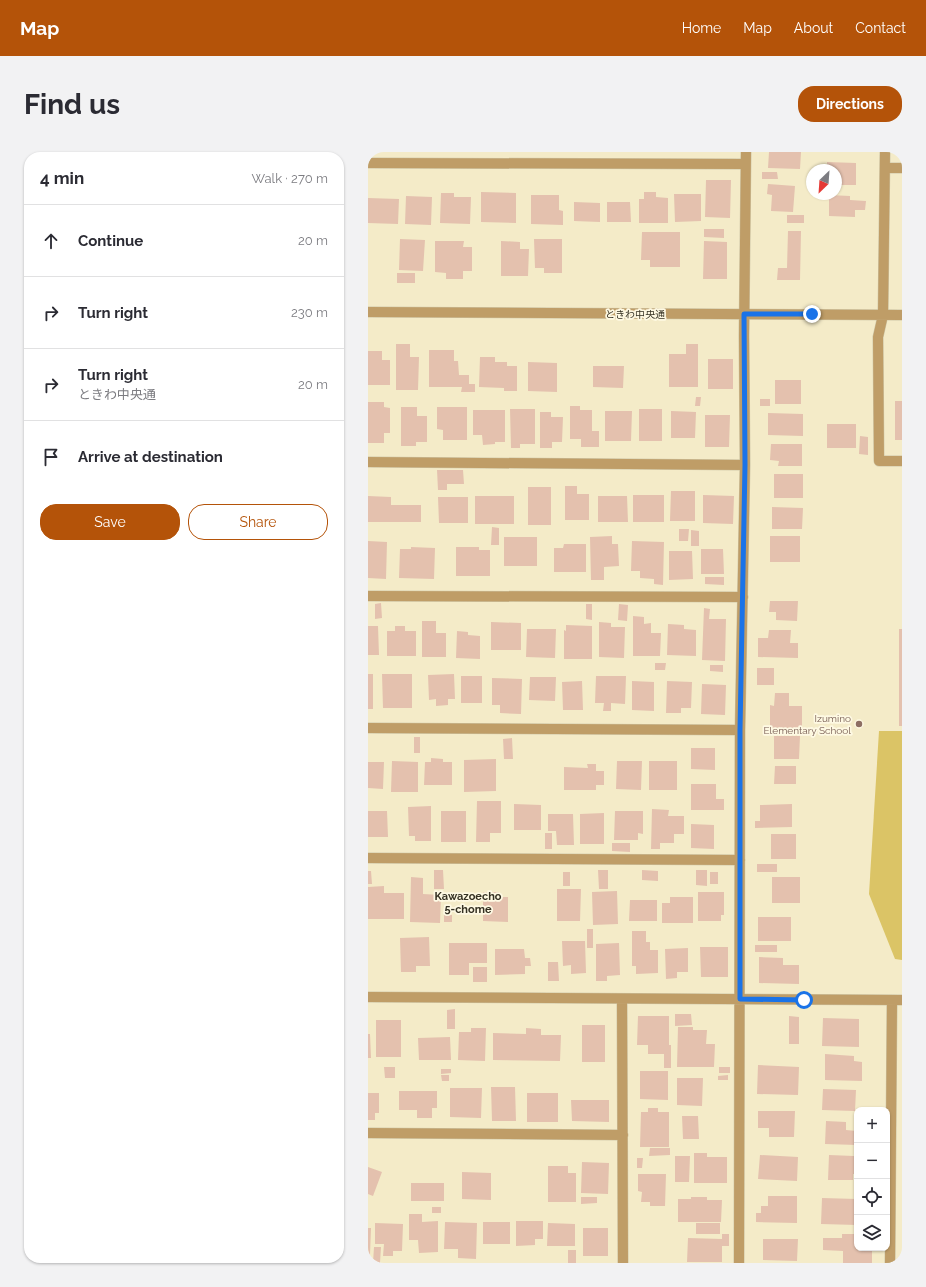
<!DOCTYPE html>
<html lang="en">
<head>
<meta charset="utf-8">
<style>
	body { margin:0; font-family:Raleway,"Noto Sans JP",sans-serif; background:#f2f2f3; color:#2b2b33 }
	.controls { position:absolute; right:12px; bottom:12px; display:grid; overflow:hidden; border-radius:8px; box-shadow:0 1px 3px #0004 }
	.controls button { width:36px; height:36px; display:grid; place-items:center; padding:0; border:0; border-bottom:1px solid #e1e1e2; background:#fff; color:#2b2b33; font:20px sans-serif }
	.compass { position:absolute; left:438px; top:12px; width:36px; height:36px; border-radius:50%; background:#fff; box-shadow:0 1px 3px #0004; rotate:205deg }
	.stop { position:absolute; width:12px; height:12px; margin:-9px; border:3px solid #1a73e8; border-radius:50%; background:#fff }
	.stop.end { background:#1a73e8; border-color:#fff; box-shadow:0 1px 4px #0008 }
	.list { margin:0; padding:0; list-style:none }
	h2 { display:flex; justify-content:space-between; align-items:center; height:52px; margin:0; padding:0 16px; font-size:17px }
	h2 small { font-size:13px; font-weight:400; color:#7c7c81 }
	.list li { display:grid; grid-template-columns:26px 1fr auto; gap:12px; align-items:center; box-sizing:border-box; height:72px; padding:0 16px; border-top:1px solid #e1e1e2 }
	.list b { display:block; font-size:15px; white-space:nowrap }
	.list p { margin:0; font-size:13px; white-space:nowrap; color:#7c7c81 }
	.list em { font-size:13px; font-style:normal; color:#7c7c81 }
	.actions { display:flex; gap:8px; padding:12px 16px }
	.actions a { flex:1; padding:9px 0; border:1px solid #b45309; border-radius:16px; text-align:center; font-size:14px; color:#b45309 }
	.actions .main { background:#b45309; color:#fff }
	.icon { flex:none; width:22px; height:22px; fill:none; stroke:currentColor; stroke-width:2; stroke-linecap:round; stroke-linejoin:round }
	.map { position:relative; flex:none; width:534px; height:1111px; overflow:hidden; border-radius:16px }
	header { display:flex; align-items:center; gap:24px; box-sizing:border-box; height:56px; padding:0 20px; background:#b45309; color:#fff }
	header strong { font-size:19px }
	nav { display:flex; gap:22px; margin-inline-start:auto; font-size:14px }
	.intro { display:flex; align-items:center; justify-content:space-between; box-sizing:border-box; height:96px; padding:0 24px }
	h1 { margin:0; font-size:28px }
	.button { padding:10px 18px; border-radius:16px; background:#b45309; color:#fff; font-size:14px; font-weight:700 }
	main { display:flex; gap:24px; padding:0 24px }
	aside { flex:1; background:#fff; border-radius:16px; box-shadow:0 1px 3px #0004 }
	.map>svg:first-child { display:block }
</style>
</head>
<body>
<header>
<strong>Map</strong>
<nav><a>Home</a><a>Map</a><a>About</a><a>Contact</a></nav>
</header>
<div class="intro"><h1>Find us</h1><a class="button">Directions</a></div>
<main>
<aside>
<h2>4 min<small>Walk · 270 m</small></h2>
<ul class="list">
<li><svg class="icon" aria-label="ahead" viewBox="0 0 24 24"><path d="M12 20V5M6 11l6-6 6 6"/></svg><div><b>Continue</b></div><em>20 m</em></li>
<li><svg class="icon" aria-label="right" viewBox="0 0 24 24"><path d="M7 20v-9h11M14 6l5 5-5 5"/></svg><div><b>Turn right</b></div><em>230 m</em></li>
<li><svg class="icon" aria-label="right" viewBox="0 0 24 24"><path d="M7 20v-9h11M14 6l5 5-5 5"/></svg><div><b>Turn right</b><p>ときわ中央通</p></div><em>20 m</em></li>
<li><svg class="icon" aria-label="arrive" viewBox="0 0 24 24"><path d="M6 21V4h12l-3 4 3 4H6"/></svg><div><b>Arrive at destination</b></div></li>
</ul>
<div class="actions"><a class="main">Save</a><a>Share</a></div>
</aside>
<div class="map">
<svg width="534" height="1111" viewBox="0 0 534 1111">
	<rect width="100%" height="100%" fill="#f4ebc8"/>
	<!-- green -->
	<path fill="#dbc466" d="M511,579h23v229l-7,-1 -26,-65z"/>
	<!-- building -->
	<path fill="#e4c1ae" d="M401,0h32l-1,17 -32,-1z
		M459,10l29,1v22h-20v-15h-9z
		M394,20h15l1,7h-16z
		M338,28h25l-1,38 -25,-1z
		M400,32l27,2 -2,26 -22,-1 1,-16 -5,-1z
		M113,40l35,1v30l-35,-1z
		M276,40h12v5l12,1v25h-29v-24h5z
		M73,41h13v4h17l-1,27 -30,-1z
		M306,42h27v27l-26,1z
		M163,43h28v15l4,1v14l-32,-1z
		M461,43l21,1v4l16,1 -1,9h-10v7l-26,-1z
		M38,44l26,1 -1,28 -26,-1z
		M0,46l31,1 -1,25 -30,-1z
		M206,50l26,1v19l-26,-1z
		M239,50h23l1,20h-24z
		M419,63h17v8h-17z
		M336,77h20v9l-20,-1z
		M420,79h13l-1,49h-23l1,-12h9z
		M274,80h38v35h-30v-7h-9z
		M32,87l25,1 -2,31 -24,-1z
		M166,87h28v34h-18v-5h-9z
		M67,89h29l-1,6h9v24h-9v8h-17v-6l-11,-1z
		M133,89l19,1v7h9l-1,27h-27z
		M336,89l23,1v37h-24z
		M29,121h18v10h-18z
		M28,192h14v13h9l-1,33h-22z
		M318,192h12v43h-29v-33h17z
		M61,198h25v11h4l1,14h10v9h6v8h-14l1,-5h-33z
		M0,199h14v9h8v25h-22z
		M112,205h15v5h12v4h10v25h-13v-3l-25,-1z
		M340,207h25v30h-25z
		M160,210l29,1v29l-29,-1z
		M225,214h31l-1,22 -30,-1z
		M407,228h26v24h-26z
		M328,245h5l-1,9h-5z
		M392,247h10v7h-10z
		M527,249h7v39h-7z
		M0,250h16v5l6,1v25h-6v10h-16z
		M202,254h10v4h12v21h7v16h-18v-8h-11z
		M33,255h16v9h10v26h-11v4h-15z
		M69,255h30v33h-24v-10l-6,-1z
		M142,257h25v35h-15v4h-9z
		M271,257h23v32h-23z
		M105,258h32v32h-10v2l-12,1 -1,-10h-9z
		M237,259h27l-1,30h-26z
		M303,259l25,1 -1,26h-24z
		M172,260h11v5h12l-1,25h-10v6h-12z
		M400,261l35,1v22l-35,-1z
		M337,263h25l-1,32h-24z
		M459,272h29v24h-29z
		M492,284l8,1v18l-9,-1z
		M403,292h31v22h-24l1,-5 -9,-1z
		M69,318h26l1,14h-17v6h-9z
		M406,322h29v24h-29z
		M197,334h12v8h12v26h-24z
		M160,335h23v38h-23z
		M303,339h24v30h-25z
		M265,343h31v27h-31z
		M335,343l31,1 -1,28 -30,-1z
		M0,344l23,1v8h30v17h-53z
		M107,344h39v28h-39z
		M230,344h29l1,26h-30z
		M70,345h30v26h-29z
		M404,355l31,1 -1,21h-30z
		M124,375l7,1v17h-8z
		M311,377h10l-1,12h-9z
		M323,378l8,1v15h-8z
		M244,384v8h6l1,22 -15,1v13h-13l-1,-43z
		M402,384h30v26h-30z
		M136,385h33v29h-33z
		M0,389l19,1 -1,37 -18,-1z
		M264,389l32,1 -1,43 -9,-1v-5l-14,-1v-7h-9z
		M196,392h22v28h-32v-24h9z
		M43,395l24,1 -1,31 -35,-1 1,-29h11z
		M88,395h23v3h11v26h-34z
		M333,397h22l1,25h-23z
		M301,399h23l1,28 -24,1z
		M337,425h19v8l-19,-1z
		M402,449h28l-1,20 -21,-1v-8h-7z
		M13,451l1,15 -7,1v-15z
		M218,452h6v16l-6,-1z
		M251,452l9,1 -1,16 -9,-1z
		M336,456l6,1 -1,10h17l-1,42 -23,-1z
		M265,464l11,1v7l7,-1v10h10l-1,23h-27z
		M54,469h14v12h10v24h-24z
		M123,470l30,1v27h-30z
		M231,470l12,1v4h14l-1,31 -25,-1z
		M300,472l16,1v4l12,1v26l-29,-1z
		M198,473l26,1v33h-28v-29l2,1z
		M0,474h10l1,29h-11z
		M27,474h10v5h11v25h-29v-25h8z
		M159,477h29l-1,29 -29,-1z
		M531,477h3v97h-3z
		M401,478h22l-1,13h8v15l-40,-1v-19h10z
		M89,479l11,1v3l12,1v23l-24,-1z
		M287,511h11l-1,7h-10z
		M342,513h13v7l-13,-1z
		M389,516h17v17h-17z
		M0,522h5v35h-5z
		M14,522h30v34h-29z
		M86,522l1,25h-7v6l-12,1v-7l-7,1 -1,-25z
		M93,524h21v27h-21z
		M228,524h30l-1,28 -14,-1v8h-8l1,-8h-9z
		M162,525h26l-1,24 -26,-1z
		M124,526l30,1 -1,35 -21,-1v-8h-8z
		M214,529l1,29h-20l-1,-28z
		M264,529l22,1v29l-22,-1z
		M299,529l25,1 -1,26h-10v5h-15z
		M334,532l24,1 -1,30 -24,-1z
		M407,541h14v13h13v23h-32v-24l4,1z
		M406,584h26l-1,23h-25z
		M46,585h6v16h-6z
		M144,586l1,21h-9l-1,-20z
		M323,596h24v22l-24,-1z
		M63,606l12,1v3h9v23h-28l1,-23h6z
		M128,607v32l-32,1v-32z
		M24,609l26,1v30h-27z
		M249,609h25l-1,29 -25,-1z
		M281,609h28v29h-28z
		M0,610h16l-1,27 -15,-1z
		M219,612h9v7h8v14h-8v5h-32v-23l24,1z
		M407,614h21v18h-22z
		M323,632h25v15h8v11h-33z
		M109,649h24v32h-11v9h-14z
		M146,652l27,1v25h-27z
		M424,652v23l-37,1v-7h5v-16z
		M63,654v35h-16v-5h-6l-1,-29z
		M284,657l17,1 -1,6h16v18h-10v9h-14v6h-9z
		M0,659h19l1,26h-20z
		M73,659h25v31h-25z
		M247,659h28v23l-5,-1v7h-24z
		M236,661v31h-24v-30z
		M180,662h25l1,31h-17l-1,-14h-8z
		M323,672l23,1v24l-23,-1z
		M177,681h7v16h-7z
		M403,682h25v25h-25z
		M244,691h18v9l-18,-1z
		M389,712h20v8h-20z
		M66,718h9l1,19h-10z
		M230,718h10v19h-9z
		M274,718l16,1v10l-16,-1z
		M328,718h11v16l-11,-1z
		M0,719h3l1,13h-4z
		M195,720h7v14h-7z
		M342,720h8v12h-8z
		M43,725l12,1v16l18,1 -1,28 -30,-1z
		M404,725h28v26h-28z
		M16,734v7h20v26h-36v-32z
		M189,737h24l-1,32h-23z
		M249,739l1,33 -25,1 -1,-33z
		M115,740h16v5h9v25l-25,-1z
		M330,740h26v23h-3v6h-23z
		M302,745h23v26h-31v-20h8z
		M262,748h27v21h-28z
		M76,763h8v7h-8z
		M390,765h33v24h-33z
		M219,777h6v19h-6z
		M264,779h14v11h4v8h8v23l-22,1v-8h-4z
		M61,785l1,29h-14v6h-15l-1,-34z
		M194,789h23l1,32 -15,1v-9l-8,1z
		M81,791h38v20h-18v12h-20z
		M251,791l1,32 -13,1v5h-11v-37z
		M387,793h22v7h-22z
		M332,795h28v30h-27z
		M320,796v24h-11v6l-11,1 -1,-30z
		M127,797h29l1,9h5l1,8h-6v8l-30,1z
		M391,805l24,1v7h16v19l-40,-1z
		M180,810h10l1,19h-11z
		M105,815h14v15h-14z
		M87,857v20h-8v-19z
		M307,862h16l1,11 -17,1z
		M270,864h31v29h2v23h-7v-14h-16v-9h-11z
		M421,864l10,1v27h-10z
		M455,866l36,1v28l-37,-1z
		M8,868h25v37h-25z
		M214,873h23v37h-23z
		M310,875h15v3h14l-1,14h9l-1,23h-37z
		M103,876h15l-1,33 -27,-1 1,-28h12z
		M158,876l15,1v6h20l-1,26 -67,-1v-27l33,1z
		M0,882h2l1,24h-3z
		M82,885l1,23h-32l-1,-22z
		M457,902l29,2v5l8,1v19l-37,-1z
		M390,913l41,2 -1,28 -41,-1z
		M16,915h11v11h-10z
		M351,915h11v6h-11z
		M73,917h10v4l-10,1z
		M272,919h28v29l-28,-1z
		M73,923h8v6h-7z
		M360,923v5h-10v-4z
		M309,926h26l-1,28 -25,-1z
		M123,935h24l1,34h-24z
		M82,936h32l-1,30 -31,-1z
		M455,937l33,1 -1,21 -33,-1z
		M31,939h38v17h-5v10h-15v-8h-18z
		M0,941h11v20h-4v7h-7z
		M159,941h31v29h-31z
		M203,948h38v22l-37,-1z
		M280,956h10v4h11v35h-29l1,-35h7z
		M390,959h37l-1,26h-25v-9h-11z
		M314,964h16l1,23h-16z
		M458,969l20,1v8l11,1v14l-32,-1z
		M282,996h20v7l-21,1z
		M326,1001h13v4h20v26h-33z
		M392,1003l38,2 -1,24 -39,-2z
		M461,1003l25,1v9h3v9h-4v6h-25z
		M307,1004h15l-1,26h-14z
		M269,1006h6l-1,10h-5z
		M214,1010l27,1 -1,31 -27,-1z
		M180,1014h20v7h8v29h-28z
		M0,1015l14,5 -9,24 -5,-2z
		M94,1020l29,1v27l-29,-1z
		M270,1022h28l-1,32h-15v-4h-9l1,-10 -4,-1z
		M43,1031h33v18h-33z
		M400,1044h29v27l-41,-1v-9h5v-7h7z
		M213,1045h16v6l-16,1z
		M323,1045h16v3h15l-1,22h-43v-23h13z
		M454,1046l35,1v26l-36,-1z
		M64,1055h9v6h-9z
		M41,1062h13v8l16,-1v31l-19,1 -1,-13h-9z
		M148,1069h27v18h-8v6l-19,1z
		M77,1070l32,1 -1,36 -18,-1v-9h-14z
		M115,1070h27v22h-27z
		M7,1071l28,1 -1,27h-9v5h-10l1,-12h-9z
		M180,1071l27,1v22h-28z
		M328,1071h24v11h-24z
		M0,1076h3l-1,27h-2z
		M215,1076h25v28h-25z
		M354,1082h7v12h-7v16h-35l1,-24 34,1z
		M474,1082h15v14h15v15h-29v-12l-20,-1v-12h19z
		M395,1087h35l-1,22 -34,-1z
		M6,1095h7l-1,16h-7z
		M200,1098h8v13h-8z"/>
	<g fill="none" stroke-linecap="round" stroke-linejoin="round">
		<!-- minor casing -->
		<g stroke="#cec6a7" stroke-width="11">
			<path id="minor" d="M517,0l-2,163 -5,22 1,124h23
				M0,11l377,1
				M517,16h17
				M0,160l534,3
				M0,310l377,3
				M0,444l375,1
				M0,576l372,2
				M0,706l372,2
				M0,845l534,3
				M254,847l1,264
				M0,981l255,2
				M371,1111l1,-533 5,-265 -1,-129 2,-184
				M522,1111l2,-263"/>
		</g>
		<!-- minor -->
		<use href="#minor" stroke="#bf9d67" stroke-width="10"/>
	</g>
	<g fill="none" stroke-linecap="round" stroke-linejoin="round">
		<!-- route -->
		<path stroke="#1a73e8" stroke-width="5" d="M436,848l-64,-1v-269l5,-265 -1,-151h68"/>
	</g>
	<!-- markers -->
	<circle fill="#8d6e63" stroke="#fef9e3" stroke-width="1.5" cx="491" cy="572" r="4"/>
	<g text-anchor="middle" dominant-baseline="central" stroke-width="3.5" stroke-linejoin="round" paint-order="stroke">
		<!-- street labels -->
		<g font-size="10" fill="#353123" stroke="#fef9e3">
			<text x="267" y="162">ときわ中央通</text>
		</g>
		<!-- education labels -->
		<g font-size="10" fill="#785e54" stroke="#fef9e3" text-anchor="end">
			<text x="483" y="566">Izumino<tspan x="483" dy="12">Elementary School</tspan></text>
		</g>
		<!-- neighbourhood labels -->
		<g font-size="11" font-weight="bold" fill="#353123" stroke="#fef9e3">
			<text x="100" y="744">Kawazoecho<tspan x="100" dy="13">5-chome</tspan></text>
		</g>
	</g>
</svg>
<div class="controls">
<button>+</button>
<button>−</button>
<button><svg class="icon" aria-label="locate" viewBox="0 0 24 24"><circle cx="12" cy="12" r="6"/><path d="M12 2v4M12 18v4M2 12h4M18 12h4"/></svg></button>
<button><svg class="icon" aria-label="layers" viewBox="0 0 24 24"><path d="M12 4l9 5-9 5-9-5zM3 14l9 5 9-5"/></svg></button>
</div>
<svg class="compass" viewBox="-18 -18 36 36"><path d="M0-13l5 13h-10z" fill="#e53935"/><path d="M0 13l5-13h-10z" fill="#7c7c81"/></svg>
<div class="stop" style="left:436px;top:848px"></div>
<div class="stop end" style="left:444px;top:162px"></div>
</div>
</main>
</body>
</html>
